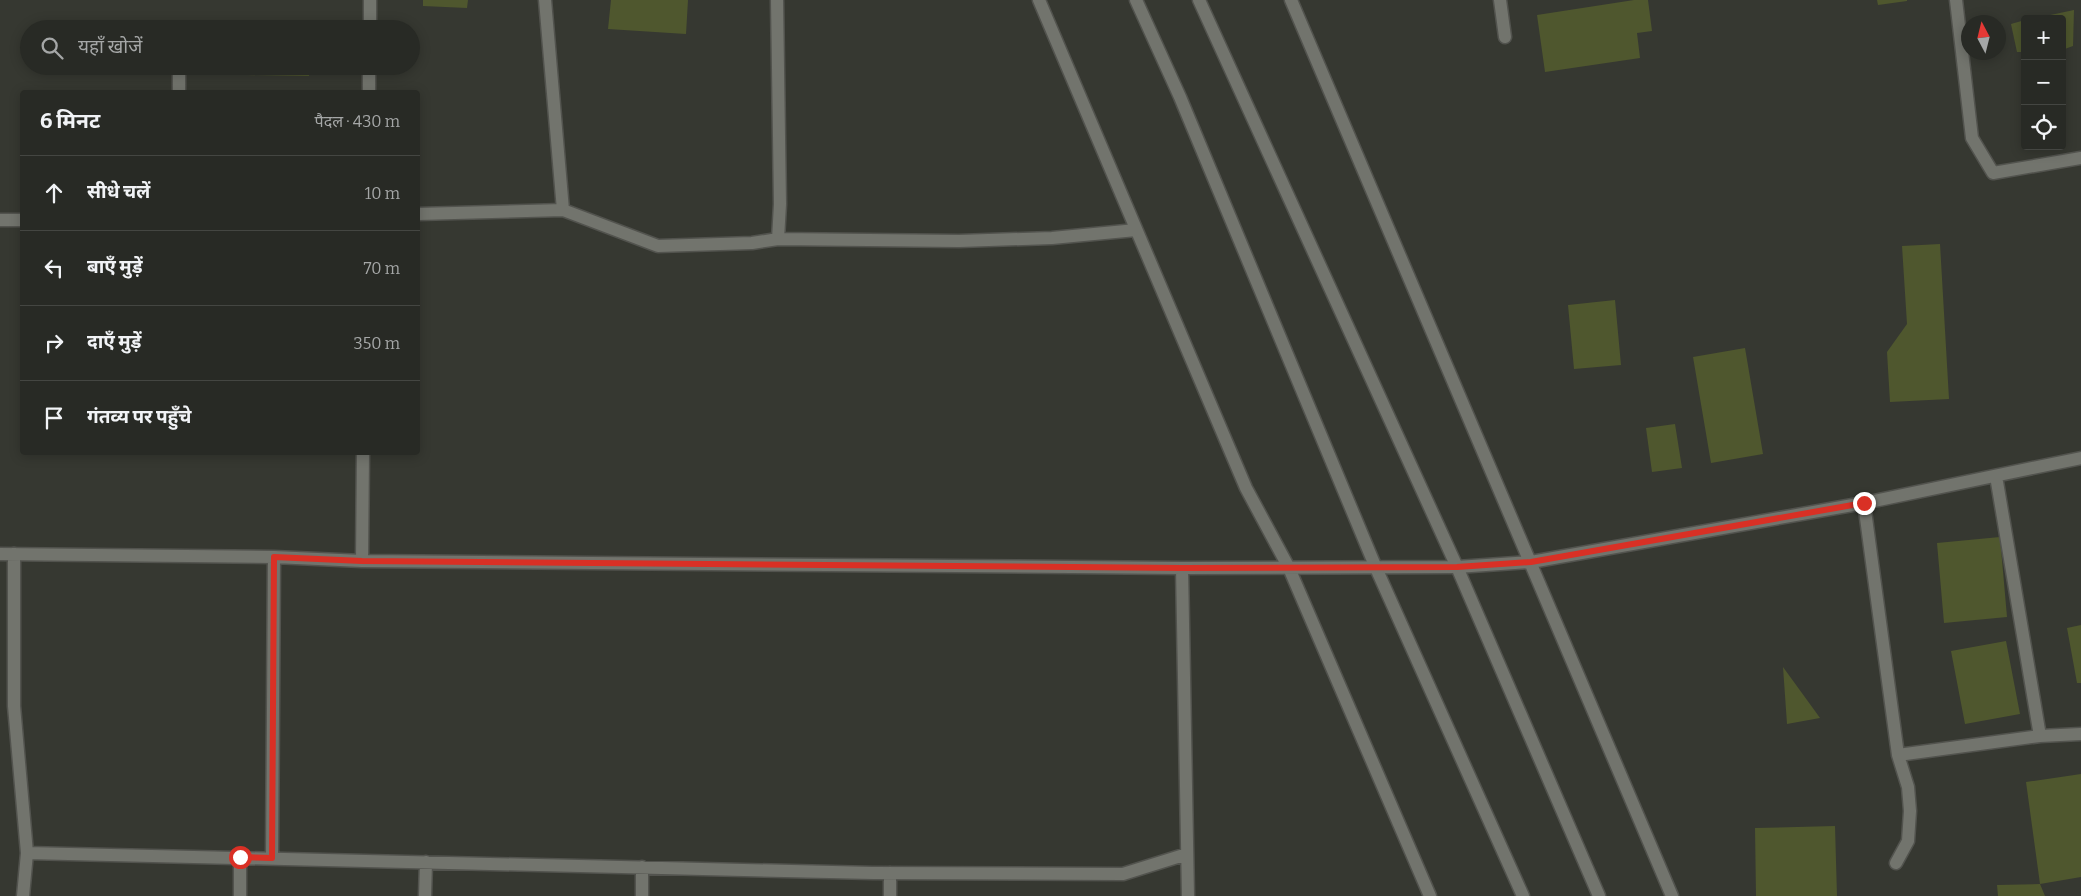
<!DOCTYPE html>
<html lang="hi">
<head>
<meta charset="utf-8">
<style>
	body { margin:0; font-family:Bitter,"Noto Sans Devanagari",serif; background:#343632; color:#f1f3f6 }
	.controls { position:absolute; right:15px; top:15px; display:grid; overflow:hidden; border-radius:5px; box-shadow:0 2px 12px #0003 }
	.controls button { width:45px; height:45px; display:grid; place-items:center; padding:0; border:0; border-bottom:1px solid #444642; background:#282a25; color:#f1f3f6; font:25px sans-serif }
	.compass { position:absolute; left:1961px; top:15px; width:45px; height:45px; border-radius:50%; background:#282a25; box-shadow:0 2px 12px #0003; rotate:353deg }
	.stop { position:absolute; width:15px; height:15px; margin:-11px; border:4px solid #d93025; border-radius:50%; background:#fff }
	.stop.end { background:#d93025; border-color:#fff; box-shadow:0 1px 5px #0008 }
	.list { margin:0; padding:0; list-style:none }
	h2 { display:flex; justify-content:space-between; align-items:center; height:65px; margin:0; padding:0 20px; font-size:21px }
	h2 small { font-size:16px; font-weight:400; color:#a5a7a7 }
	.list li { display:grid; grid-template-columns:32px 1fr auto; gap:15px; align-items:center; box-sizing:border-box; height:75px; padding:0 20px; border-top:1px solid #444642 }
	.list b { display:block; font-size:19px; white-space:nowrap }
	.list em { font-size:16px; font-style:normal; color:#a5a7a7 }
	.icon { flex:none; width:28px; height:28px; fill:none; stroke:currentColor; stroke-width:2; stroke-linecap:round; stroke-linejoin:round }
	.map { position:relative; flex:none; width:2081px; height:896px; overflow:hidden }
	.search { position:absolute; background:#282a25; box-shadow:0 2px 12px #0003; left:20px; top:20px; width:400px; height:55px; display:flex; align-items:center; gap:12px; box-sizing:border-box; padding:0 18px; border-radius:28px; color:#a5a7a7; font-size:19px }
	.panel { position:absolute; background:#282a25; box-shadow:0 2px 12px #0003; left:20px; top:90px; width:400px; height:365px; border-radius:5px }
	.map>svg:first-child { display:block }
</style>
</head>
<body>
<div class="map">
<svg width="2081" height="896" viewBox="0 0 2081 896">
	<rect width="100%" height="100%" fill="#363831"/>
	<!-- building -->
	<path fill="#4f572e" d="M423,0h45l-1,8 -44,-2z
		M611,0h77l-2,34 -78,-5z
		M1634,0h14l4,31 -15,2 3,25 -95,14 -8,-57z
		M1877,0h30v1l-29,4z
		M2074,10l-1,36 -11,4v-31l-26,-1z
		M2025,20v32h-8l-6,-28z
		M248,26l62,1v2h-62z
		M247,66h63l-1,10 -62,-1z
		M1940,244l9,155 -59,3 -3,-50 20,-28 -5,-78z
		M1615,300l6,65 -47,4 -6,-64z
		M1745,348l18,106 -52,9 -18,-106z
		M1675,424l7,44 -30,4 -6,-44z
		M2000,537l7,80 -63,6 -7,-80z
		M2081,625v58h-4l-10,-55z
		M2006,641l14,73 -55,10 -14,-73z
		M1783,667l32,44 5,7 -33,6z
		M2081,774v103l-41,7 -14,-102z
		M1835,826l2,70h-81l-1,-68z
		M2040,884l5,12h-47l-1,-11z"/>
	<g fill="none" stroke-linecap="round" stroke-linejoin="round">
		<!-- minor casing -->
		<g stroke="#52534e" stroke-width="15">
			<path id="minor" d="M545,0l18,210 95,36 94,-3 26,-4 2,-35 -3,-204
				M1039,0l207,488 43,80 141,328
				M1291,0l381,896
				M1500,0l5,37
				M1956,0l16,138 21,35 88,-15
				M180,29v-1
				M370,29v-29
				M179,92v-26
				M369,92v-26
				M418,214l145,-4
				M0,220h22
				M778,239l181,2 93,-3 84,-8
				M1996,476l44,260 41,-2
				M1864,503l34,252 142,-19
				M0,554l274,3 88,4 820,7 275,-1 74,-5 333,-59 217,-45
				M14,554v152l13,147 846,20 250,1 64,-20
				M362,561l1,-109
				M1182,568l6,328
				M240,857v39
				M272,859l2,-302
				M1896,863l12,-22 2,-30 -2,-24 -10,-32
				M642,867v29
				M23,896l4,-43
				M425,896l1,-34
				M890,896v-23"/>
		</g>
		<!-- tertiary casing -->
		<g stroke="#52534e" stroke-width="15">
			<path id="tertiary" d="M1136,0l44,97 196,471 147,328
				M1199,0l258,567 142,329"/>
		</g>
		<!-- minor -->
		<use href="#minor" stroke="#72746d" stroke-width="12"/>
		<!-- tertiary -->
		<use href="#tertiary" stroke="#72746d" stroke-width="12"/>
	</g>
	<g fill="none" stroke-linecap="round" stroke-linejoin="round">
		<!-- route -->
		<path stroke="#d93025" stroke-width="6" d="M240,857l32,1 2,-301 88,4 820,7 275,-1 74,-5 333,-59"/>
	</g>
</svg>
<div class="controls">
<button>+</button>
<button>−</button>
<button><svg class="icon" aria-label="locate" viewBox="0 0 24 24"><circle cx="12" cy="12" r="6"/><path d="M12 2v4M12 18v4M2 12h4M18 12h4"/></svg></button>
</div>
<svg class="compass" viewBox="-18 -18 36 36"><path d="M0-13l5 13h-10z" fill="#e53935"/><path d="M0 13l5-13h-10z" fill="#a5a7a7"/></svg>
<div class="stop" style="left:240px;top:857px"></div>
<div class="stop end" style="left:1864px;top:503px"></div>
<div class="search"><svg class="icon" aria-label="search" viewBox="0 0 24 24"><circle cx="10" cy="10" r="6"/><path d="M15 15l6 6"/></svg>यहाँ खोजें</div>
<section class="panel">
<h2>6 मिनट<small>पैदल · 430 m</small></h2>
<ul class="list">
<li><svg class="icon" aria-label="ahead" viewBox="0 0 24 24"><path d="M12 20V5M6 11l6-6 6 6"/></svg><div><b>सीधे चलें</b></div><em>10 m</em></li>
<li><svg class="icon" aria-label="left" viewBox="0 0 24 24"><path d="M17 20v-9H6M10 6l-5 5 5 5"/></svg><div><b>बाएँ मुड़ें</b></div><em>70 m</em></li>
<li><svg class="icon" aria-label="right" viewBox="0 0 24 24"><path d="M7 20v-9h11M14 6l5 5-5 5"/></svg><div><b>दाएँ मुड़ें</b></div><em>350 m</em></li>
<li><svg class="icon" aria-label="arrive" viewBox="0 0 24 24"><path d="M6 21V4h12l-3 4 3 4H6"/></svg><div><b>गंतव्य पर पहुँचे</b></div></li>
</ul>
</section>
</div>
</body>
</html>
